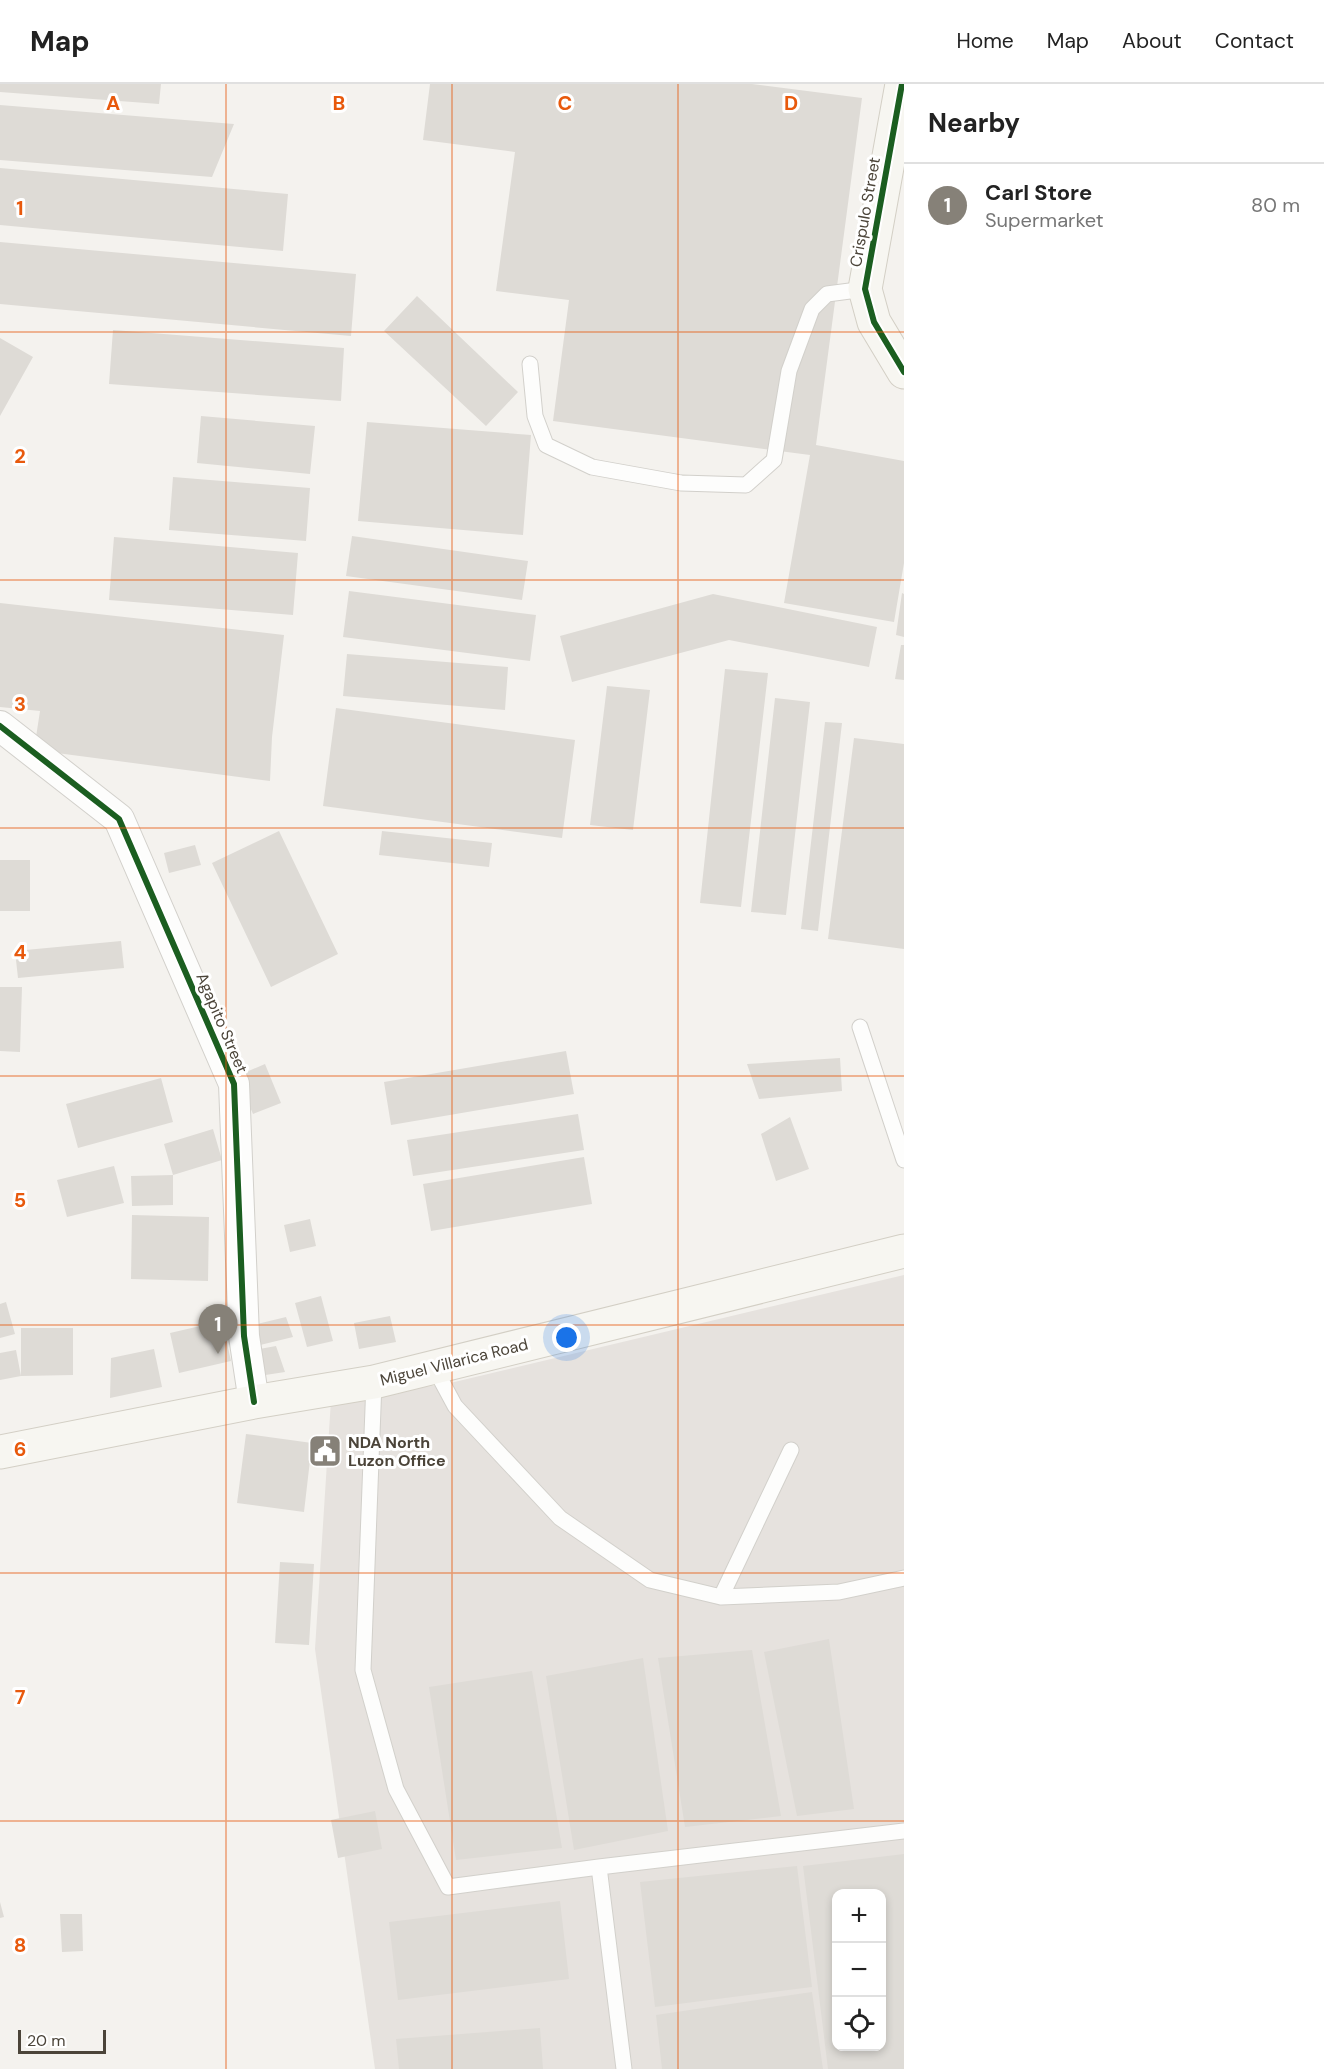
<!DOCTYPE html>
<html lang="en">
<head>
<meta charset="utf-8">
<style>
	body { margin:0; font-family:"DM Sans",sans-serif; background:#f6f6f6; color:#222 }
	.controls { position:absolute; right:18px; bottom:18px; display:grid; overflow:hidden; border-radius:12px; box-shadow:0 3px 9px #0003 }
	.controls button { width:54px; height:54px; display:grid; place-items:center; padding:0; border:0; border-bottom:2px solid #e0e0e0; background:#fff; color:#222; font:30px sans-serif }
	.scale { position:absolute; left:18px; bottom:15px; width:88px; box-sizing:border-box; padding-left:6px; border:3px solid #4b4439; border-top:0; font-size:16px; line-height:21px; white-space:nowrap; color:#4b4439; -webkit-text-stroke:4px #fff; paint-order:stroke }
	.you { position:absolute; left:567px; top:1254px; width:21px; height:21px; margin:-15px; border:4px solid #fff; border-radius:50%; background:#1a73e8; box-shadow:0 0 0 9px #1a73e833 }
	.badge { display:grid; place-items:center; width:39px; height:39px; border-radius:50%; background:#868178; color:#fff; font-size:20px; font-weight:700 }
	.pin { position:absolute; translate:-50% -50px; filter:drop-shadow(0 2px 3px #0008) }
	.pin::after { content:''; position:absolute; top:32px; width:21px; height:18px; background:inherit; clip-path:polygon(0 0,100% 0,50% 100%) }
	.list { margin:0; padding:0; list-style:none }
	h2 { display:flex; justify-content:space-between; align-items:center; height:78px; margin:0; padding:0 24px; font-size:26px }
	h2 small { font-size:20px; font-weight:400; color:#767676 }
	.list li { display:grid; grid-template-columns:39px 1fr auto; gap:18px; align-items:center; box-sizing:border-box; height:84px; padding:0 24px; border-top:2px solid #e0e0e0 }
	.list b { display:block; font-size:22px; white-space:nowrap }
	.list p { margin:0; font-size:20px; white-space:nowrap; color:#767676 }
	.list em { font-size:20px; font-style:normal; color:#767676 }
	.icon { flex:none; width:33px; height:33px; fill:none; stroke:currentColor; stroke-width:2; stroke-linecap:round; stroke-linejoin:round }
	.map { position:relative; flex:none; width:904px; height:1985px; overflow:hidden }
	header { display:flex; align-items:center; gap:36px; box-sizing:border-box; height:84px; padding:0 30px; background:#fff; border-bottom:2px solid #e0e0e0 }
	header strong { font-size:28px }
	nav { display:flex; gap:33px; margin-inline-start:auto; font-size:21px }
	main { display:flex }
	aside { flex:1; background:#fff }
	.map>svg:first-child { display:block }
</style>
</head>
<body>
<header>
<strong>Map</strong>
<nav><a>Home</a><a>Map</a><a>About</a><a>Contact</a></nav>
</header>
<main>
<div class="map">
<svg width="904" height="1985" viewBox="0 0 904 1985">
	<rect width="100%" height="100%" fill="#f4f2ee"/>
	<!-- industrial -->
	<path fill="#e6e2de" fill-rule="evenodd" d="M904,1191v794h-529l-60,-420 16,-249 115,-16zM836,1810h46v152h-46z"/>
	<!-- building -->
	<path fill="#dedbd6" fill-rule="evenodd" d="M0,0h161l-2,20 -159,-12z
		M430,0h322l110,14 -46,347 88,16v102l-10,59 -110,-19 26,-148 -257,-34 16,-121 -73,-9 19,-139 -92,-12z
		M0,21l234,19 -22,53 -212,-17z
		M0,84l288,26 -5,57 -283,-26z
		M0,158l356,32 -5,62 -351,-32z
		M417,212l101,96 -32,34 -102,-95z
		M113,246l231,18 -3,53 -232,-17z
		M0,254l33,19 -33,59z
		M201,332l114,10 -5,48 -113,-11z
		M367,338l164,13 -8,100 -165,-14z
		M173,393l137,11 -4,53 -137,-11z
		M352,452l176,25 -6,39 -176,-24z
		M114,453l184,16 -5,62 -184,-15z
		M349,507l187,24 -6,46 -187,-24z
		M902,509l2,1v43l-8,-2z
		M713,510l164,33 -8,40 -140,-27 -157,42 -12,-46z
		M0,519l284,32 -12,102 -2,44 -236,-31 6,-39 -40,-4z
		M901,561h3v35l-9,-1z
		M347,570l161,13 -3,43 -162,-14z
		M725,585l43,4 -27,234 -41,-4z
		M607,602l43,4 -17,140 -43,-5z
		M775,614l35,4 -24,213 -35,-3z
		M336,624l239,32 -13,98 -239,-32z
		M825,638l17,1 -24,208 -17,-2z
		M854,654l50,6v205l-76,-10z
		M279,747l59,123 -67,33 -59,-124z
		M382,747l110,12 -3,24 -110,-12z
		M195,761l6,20 -32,8 -5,-20z
		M0,776h30v51h-30z
		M121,857l3,27 -106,10 -3,-27z
		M0,903h22l-2,65 -20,-1z
		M566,967l8,43 -183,31 -7,-43z
		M840,974l2,33 -83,8 -12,-35z
		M265,980l16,39 -28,11 -16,-38z
		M161,994l12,44 -95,26 -12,-44z
		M578,1030l6,36 -171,26 -6,-36z
		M790,1033l19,52 -33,12 -15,-47z
		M213,1045l9,31 -49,15v30l-41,1 -1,-30 42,-1 -9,-31z
		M584,1073l8,47 -161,27 -8,-47z
		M114,1082l10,37 -57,14 -10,-37z
		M132,1131l77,2 -1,64 -77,-2z
		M310,1135l6,27 -26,6 -6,-27z
		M321,1212l12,45 -26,6 -12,-44z
		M6,1218l9,32 -15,4v-34z
		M390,1232l6,26 -37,7 -5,-26z
		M286,1233l7,20 -37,9 -7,-20z
		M222,1237l9,40 -52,12 -9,-40z
		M21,1244h52v47l-52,1 -21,4v-27l16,-3 5,26z
		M276,1262l9,26 -26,4 -5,-26z
		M154,1265l8,38 -52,11 1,-40z
		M246,1350l66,9 -8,69 -67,-9z
		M280,1478l34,2 -5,81 -34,-2z
		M829,1555l25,170 -57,7 -33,-164z
		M752,1566l29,166 -96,11 -27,-169z
		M643,1574l25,173 -94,19 -28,-174z
		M532,1587l30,177 -106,12 -27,-173z
		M375,1727l7,38 -44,9 -7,-38z
		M904,1770v215h-76l-25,-203zM836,1810h46v152h-46z
		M797,1782l15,121 -157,20 -15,-125z
		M560,1817l9,78 -171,21 -9,-78z
		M0,1818l4,15 -4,1z
		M60,1830h22l1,37 -21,1z
		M812,1908l11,77h-161l-6,-54z
		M540,1944l3,41h-144l-3,-30z"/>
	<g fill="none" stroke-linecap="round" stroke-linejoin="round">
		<!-- lane casing -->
		<g stroke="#d2d0cb" stroke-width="17">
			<path id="lane" d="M530,280l5,52 11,29 46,22 89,16 65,2 28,-25 15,-89 23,-62 15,-15 38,-5
				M860,943l44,133
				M434,1283l21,39 105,112 90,62 71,17 118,-5 65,-14
				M374,1298l-11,288 33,119 52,98 151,-20 305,-36
				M721,1513l70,-147
				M599,1783l25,202"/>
		</g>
		<!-- street casing -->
		<g stroke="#d2d0cb" stroke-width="32">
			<path id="street" d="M0,642l119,93 115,265 10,252 10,66"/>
		</g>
		<!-- secondary casing -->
		<g stroke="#d3cfc5" stroke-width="35">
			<path id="secondary" d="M902,0l-37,205 9,33 30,50
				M0,1368l254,-50 120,-20 530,-131"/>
		</g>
		<!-- lane -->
		<use href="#lane" stroke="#fdfdfc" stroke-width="15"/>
		<!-- street -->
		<use href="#street" stroke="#fdfdfc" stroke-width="30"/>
		<!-- secondary -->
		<use href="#secondary" stroke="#f7f6f1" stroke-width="33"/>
		<!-- cycleway casing -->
		<g stroke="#fff" stroke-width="10">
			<path id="cycleway" d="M902,0l-37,205 9,33 30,50
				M0,642l119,93 115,265 10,252 10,66"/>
		</g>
		<!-- cycleway -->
		<use href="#cycleway" stroke="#1b5e20" stroke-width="6"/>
	</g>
	<!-- grid -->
	<path fill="none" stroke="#e8590c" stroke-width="1.5" stroke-opacity="0.55" d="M226,0v1985M452,0v1985M678,0v1985M0,248h904M0,496h904M0,744h904M0,992h904M0,1241h904M0,1489h904M0,1737h904"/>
	<!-- icons -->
	<defs>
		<g id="civic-square" transform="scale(1.725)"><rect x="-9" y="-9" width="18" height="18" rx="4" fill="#868178" stroke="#fff"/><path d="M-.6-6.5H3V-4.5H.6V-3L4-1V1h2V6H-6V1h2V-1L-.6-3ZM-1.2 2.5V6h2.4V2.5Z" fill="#fff"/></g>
	</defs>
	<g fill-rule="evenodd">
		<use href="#civic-square" x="325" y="1367"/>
	</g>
	<g text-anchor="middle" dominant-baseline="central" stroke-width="6" stroke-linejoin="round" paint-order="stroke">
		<!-- street labels -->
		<g font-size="16" fill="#4b4439" stroke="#fff">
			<text transform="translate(865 128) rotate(-80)">Crispulo Street</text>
			<text transform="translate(222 939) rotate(67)">Agapito Street</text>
			<text transform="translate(454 1278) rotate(-14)">Miguel Villarica Road</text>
		</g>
		<!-- poi labels -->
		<g font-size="16" font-weight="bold" fill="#4b4439" stroke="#fff" text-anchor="start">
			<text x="348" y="1358">NDA North<tspan x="348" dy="18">Luzon Office</tspan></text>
		</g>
	</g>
	<g font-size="20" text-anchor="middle" font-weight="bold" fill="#e8590c" stroke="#fff" stroke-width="6" stroke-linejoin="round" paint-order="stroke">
		<text x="113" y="26">A</text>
		<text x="339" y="26">B</text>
		<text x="565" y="26">C</text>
		<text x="791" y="26">D</text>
		<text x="20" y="131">1</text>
		<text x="20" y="379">2</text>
		<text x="20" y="627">3</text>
		<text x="20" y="875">4</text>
		<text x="20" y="1123">5</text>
		<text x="20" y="1372">6</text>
		<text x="20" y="1620">7</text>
		<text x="20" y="1868">8</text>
	</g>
</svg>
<div class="controls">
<button>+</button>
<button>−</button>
<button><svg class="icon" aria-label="locate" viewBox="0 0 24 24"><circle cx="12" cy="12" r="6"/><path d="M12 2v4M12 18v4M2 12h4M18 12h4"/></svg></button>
</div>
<div class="scale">20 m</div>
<div class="you"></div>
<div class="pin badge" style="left:218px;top:1270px">1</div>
</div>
<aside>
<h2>Nearby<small></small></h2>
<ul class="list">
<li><span class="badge">1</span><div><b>Carl Store</b><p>Supermarket</p></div><em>80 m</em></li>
</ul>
</aside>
</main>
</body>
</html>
